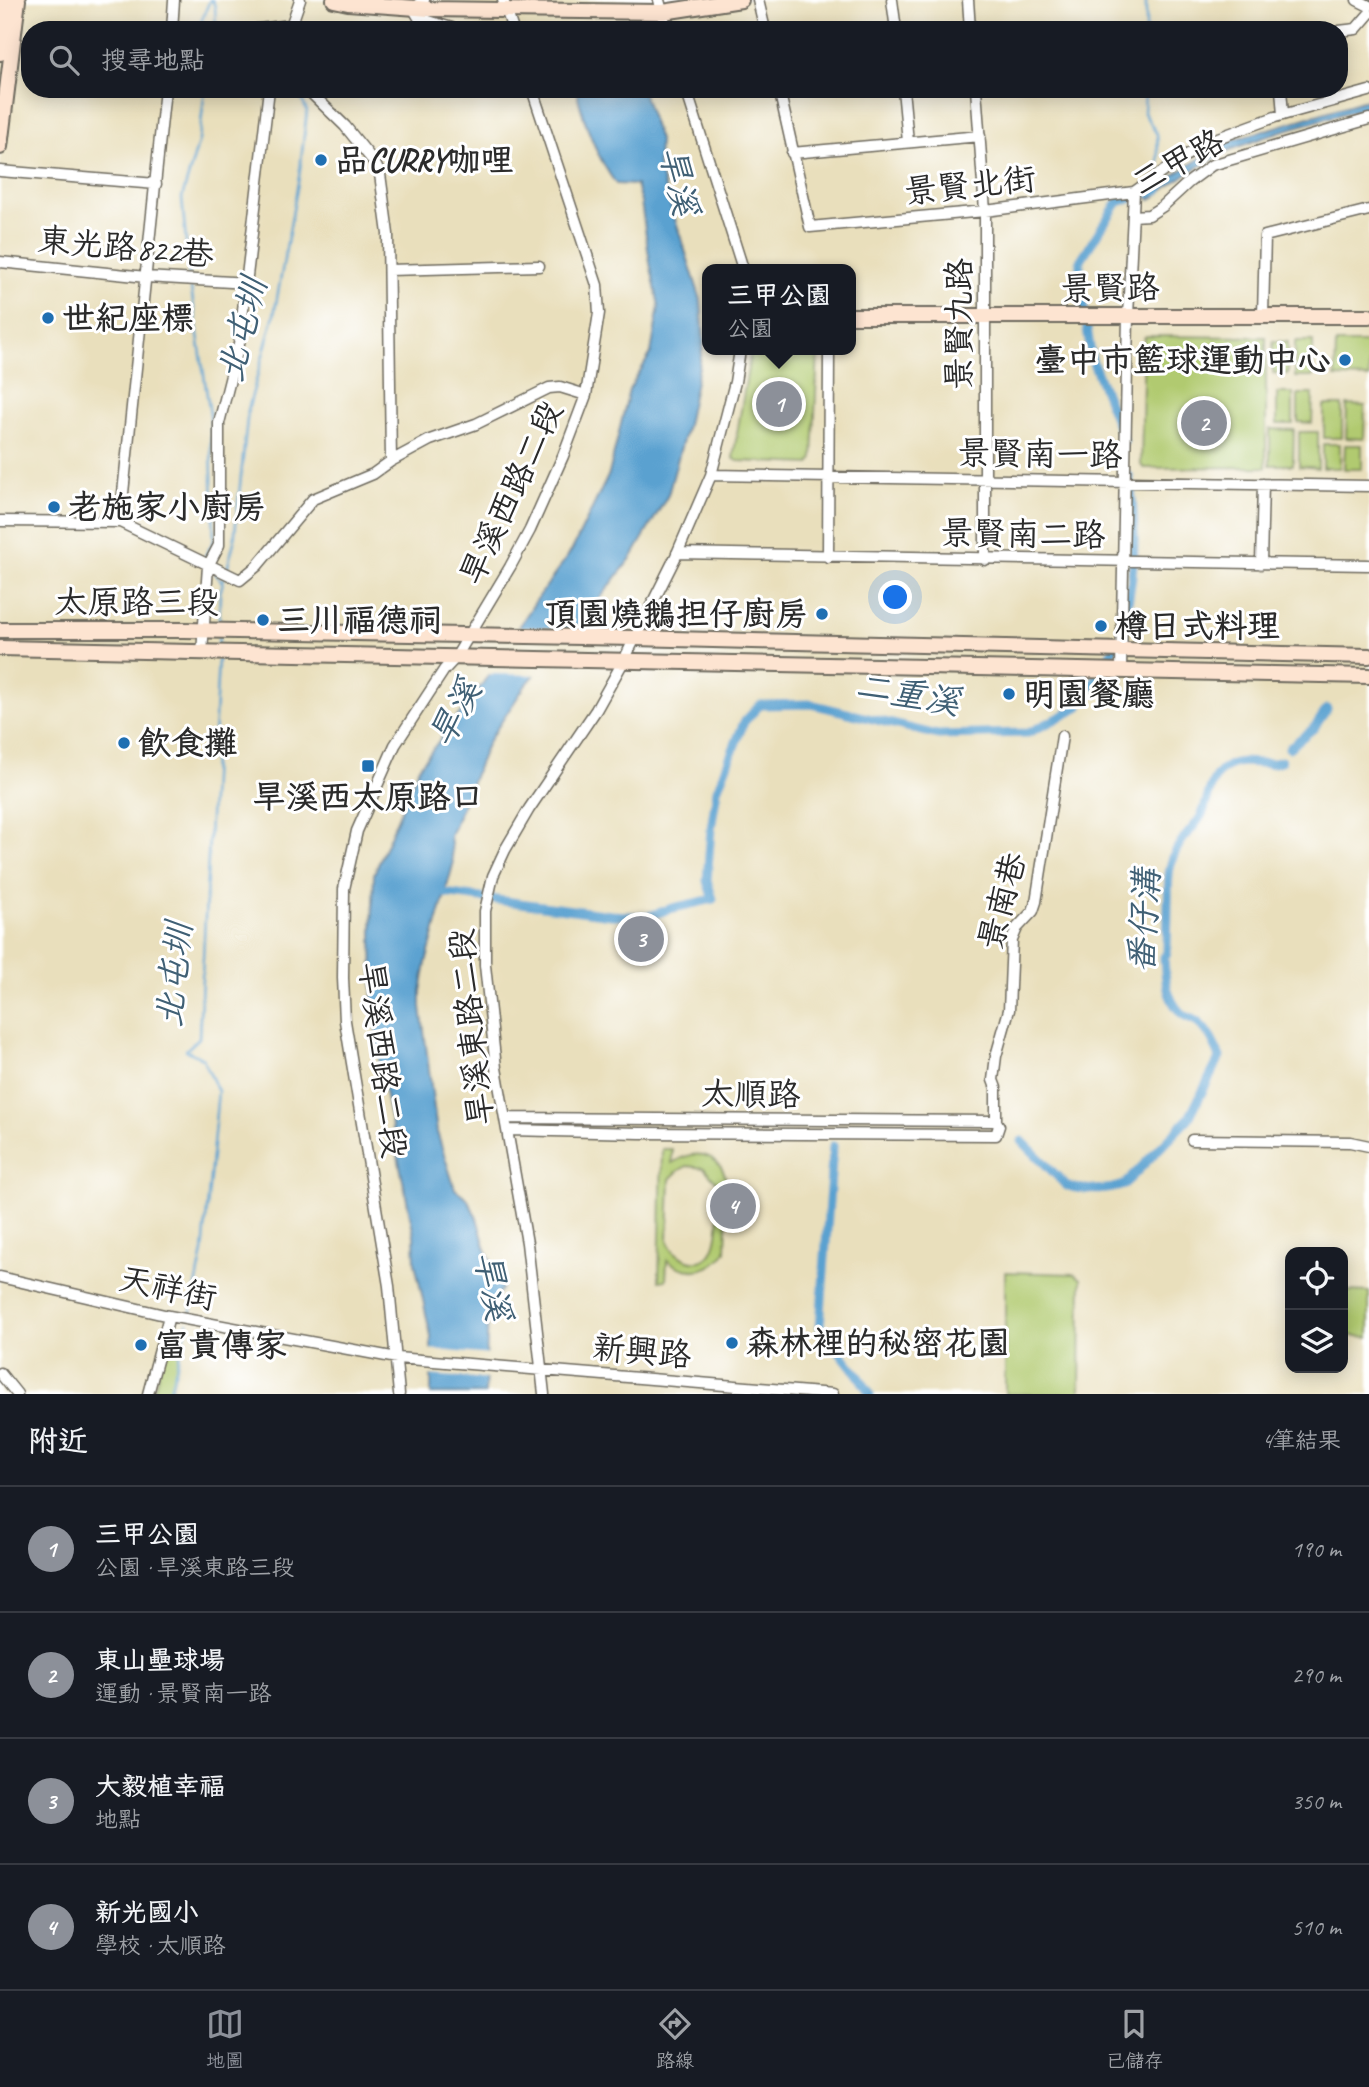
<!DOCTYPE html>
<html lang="zh-TW">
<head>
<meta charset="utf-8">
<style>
	body { margin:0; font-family:Caveat,"LXGW WenKai TC",sans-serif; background:#242831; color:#f1f3f6 }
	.controls { position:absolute; right:21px; bottom:21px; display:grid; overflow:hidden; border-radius:14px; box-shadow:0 4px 18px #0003 }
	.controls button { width:63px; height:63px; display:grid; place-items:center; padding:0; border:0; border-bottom:2px solid #363941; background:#171b24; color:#f1f3f6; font:35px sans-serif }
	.you { position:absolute; left:896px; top:598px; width:24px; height:24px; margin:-18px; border:5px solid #fff; border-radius:50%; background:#1a73e8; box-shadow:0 0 0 10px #1a73e833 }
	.badge { display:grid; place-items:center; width:46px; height:46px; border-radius:50%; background:#8c9099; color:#fff; font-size:23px; font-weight:700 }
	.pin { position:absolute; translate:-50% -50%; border:4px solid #fff; box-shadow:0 2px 7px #0006 }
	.popup { position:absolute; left:702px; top:264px; width:154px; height:91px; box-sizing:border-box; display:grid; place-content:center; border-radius:14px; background:#171b24; filter:drop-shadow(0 2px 5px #0005); font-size:23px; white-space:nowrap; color:#9ea1a6 }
	.popup b { font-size:26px; color:#f1f3f6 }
	.popup::after { content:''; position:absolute; left:50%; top:100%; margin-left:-14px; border:14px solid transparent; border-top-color:#171b24 }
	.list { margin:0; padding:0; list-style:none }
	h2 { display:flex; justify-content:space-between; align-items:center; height:91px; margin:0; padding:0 28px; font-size:30px }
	h2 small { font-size:23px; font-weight:400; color:#9ea1a6 }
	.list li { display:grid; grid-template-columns:46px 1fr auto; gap:21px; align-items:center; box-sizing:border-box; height:126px; padding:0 28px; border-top:2px solid #363941 }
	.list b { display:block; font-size:26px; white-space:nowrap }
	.list p { margin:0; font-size:23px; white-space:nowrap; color:#9ea1a6 }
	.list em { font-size:23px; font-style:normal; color:#9ea1a6 }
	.icon { flex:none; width:38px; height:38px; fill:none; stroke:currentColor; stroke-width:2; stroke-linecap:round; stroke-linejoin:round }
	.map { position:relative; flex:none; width:1369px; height:1394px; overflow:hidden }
	.search { position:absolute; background:#171b24; box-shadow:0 4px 18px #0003; left:21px; right:21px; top:21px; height:77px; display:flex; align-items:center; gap:18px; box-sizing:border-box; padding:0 24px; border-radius:28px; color:#9ea1a6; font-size:26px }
	.sheet { height:595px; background:#171b24 }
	nav { display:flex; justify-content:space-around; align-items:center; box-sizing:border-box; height:98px; border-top:2px solid #363941; background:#171b24; font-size:19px; color:#9ea1a6 }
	nav a { display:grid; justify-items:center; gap:4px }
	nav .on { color:#8c9099 }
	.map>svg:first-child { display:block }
</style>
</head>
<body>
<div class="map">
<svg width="1369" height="1394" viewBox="0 0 1369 1394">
	<rect width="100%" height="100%" fill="#fff"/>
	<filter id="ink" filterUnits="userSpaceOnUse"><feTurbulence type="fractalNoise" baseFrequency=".0143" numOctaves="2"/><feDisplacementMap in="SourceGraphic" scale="14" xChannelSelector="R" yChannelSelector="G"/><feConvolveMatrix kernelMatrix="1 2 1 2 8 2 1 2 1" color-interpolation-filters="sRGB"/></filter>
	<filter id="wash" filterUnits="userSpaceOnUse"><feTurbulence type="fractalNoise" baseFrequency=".00686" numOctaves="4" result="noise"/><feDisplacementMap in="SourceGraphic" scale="28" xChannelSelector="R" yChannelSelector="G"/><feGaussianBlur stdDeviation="1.57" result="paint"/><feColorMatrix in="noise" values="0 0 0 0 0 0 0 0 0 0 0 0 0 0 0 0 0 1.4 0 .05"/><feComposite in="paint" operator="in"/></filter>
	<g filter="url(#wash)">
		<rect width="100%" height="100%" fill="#e9dfbc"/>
		<!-- green -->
		<path fill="#b1ca70" stroke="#6e7a4e" stroke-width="2" fill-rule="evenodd" d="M1146,336l120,1v130l-122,1 -3,-3 3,-127z
			M1273,341l15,1v32l-15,-1z
			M1295,341h18v36h-18z
			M1336,343h33v35l-34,-1z
			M751,350h67l-5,108 -3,6 -72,-3 -5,-3z
			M1277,393h16v31h-16z
			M1298,394h15l-1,29 -14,-1z
			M1324,405h18v33h-18z
			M1347,405l18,1 -1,33 -18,-1z
			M1270,429l24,1 -1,35h-23z
			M1299,432h19v36l-19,-2z
			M1323,444h17v24h-17z
			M1345,445h17v24h-18z
			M662,1149h10v14c27,-17 51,-8 56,24l-2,64c-15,22 -38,25 -59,9l-1,20 -7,1zM687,1166l17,2 12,13 3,8c-1,18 6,82 -31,71 -9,-3 -17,-10 -20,-19l2,-62 8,-8z
			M1005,1272l70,2 6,5 -1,115h-75z
			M1347,1291l22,1v45l-26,-2z
			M170,1327l15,2 -15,65h-17z"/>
		<!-- water -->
		<path fill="#5aa1d0" stroke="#42667e" stroke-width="2" d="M576,89h66l17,51 -1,26 43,134 3,42 -17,83 -19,70 -36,62 -41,53 -66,76 -37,56 -38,94 3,29 -27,98 -5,28v16l16,125 18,57 12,9 10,20 8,29 17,41 -14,24 -3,82h-54v-57l-16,-74 -1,-28 -34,-168 -7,-67 -1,-69 2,-57 45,-107 64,-84 52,-81 37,-52 37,-76 20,-84 22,-37 8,-47 -9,-43 -9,-61 -5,-17 -20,-1c-20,-28 -32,-61 -40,-95z
			M1369,99v7l-91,26 -48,18 -43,23 -37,27 -1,-9 77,-49z"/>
		<!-- pier -->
		<path fill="#e9dfbc" d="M568,0l47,1 9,24 -52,-1z
			M515,627l64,2 -40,46 -54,-1z
			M427,1349l63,6 -1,24 -62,-4z"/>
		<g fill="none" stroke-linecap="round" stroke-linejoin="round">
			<!-- stream -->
			<path stroke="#5aa1d0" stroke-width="2.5" d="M212,0l3,6 1,24
				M200,30l1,-8 9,-22
				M1146,30v-30
				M1145,89l-1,24 13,21 2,36
				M189,275l-7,-77 17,-58 6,-51
				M190,282l20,133 4,126 -9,15 3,5
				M227,569l7,-27 14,-132 26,-95 25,-138 8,-66 -10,-22
				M215,573l8,10
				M219,624l1,-31 5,-18
				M218,648l1,-14
				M190,1316l13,-64 15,-161 -15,-32 -17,-9 13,-12 19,-379
				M169,1394l19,-71"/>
			<!-- canal -->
			<path stroke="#5aa1d0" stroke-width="9" d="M1124,441l-32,-81 -12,-77v-22l38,-59 41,-12
				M1124,618c13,-46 12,-95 5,-142
				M1289,748l25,-20 13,-19
				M436,892l175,23 35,2 27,-9 40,-9 -6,-18 4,-52 6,-39 27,-68 16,-17 51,-1 127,31 90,-2 50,-25 36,-60
				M1022,1141l45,45c17,5 40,5 57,-1l65,-67 31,-61c-6,-13 -12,-28 -24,-36 -5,-3 -11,-4 -15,-8 -15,-15 -16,-36 -17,-56l3,-4c0,-16 1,-32 1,-48 1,-23 -2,-37 10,-58 6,-12 20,-22 25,-35 6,-16 8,-38 25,-46 17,-9 38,2 53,-5
				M833,1146l-13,181 38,48 12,19"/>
		</g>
	</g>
	<g filter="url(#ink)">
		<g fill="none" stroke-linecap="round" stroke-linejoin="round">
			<!-- street casing -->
			<g stroke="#6e6a5e" stroke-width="13">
				<path id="street" d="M424,0l-11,8 6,10 39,12
					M503,0l10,30
					M659,0l8,30
					M758,0l7,30
					M892,0l4,30
					M968,0l2,30
					M1357,0l12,6
					M290,29l10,-29
					M172,30l2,-30
					M251,30l40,-5
					M1339,31l17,-2 13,-15
					M307,89l38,37 29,36 6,12 8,60 3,227
					M686,89l57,180
					M779,89l31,138 175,-16 149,-19
					M903,89l5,53
					M976,89l9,122v349
					M1281,89l2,26
					M792,153l188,-17
					M0,171l156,13
					M1133,216l16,-1 14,-9 26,-24 23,-17 157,-46
					M0,262l146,15 102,6
					M389,270l150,-4
					M1263,315l2,-79 104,-26
					M711,475l658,11
					M0,521l120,1 120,58 17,-14 56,-67 60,-25 18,-13 39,-21 46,-16 73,-36 11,-1 26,8
					M120,522l45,-433
					M677,553l692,12
					M828,557l1,-207
					M1261,564l2,-80
					M202,653l6,-87 11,-21v-122l20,-79 30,-255
					M1121,670l7,-354 6,-124 51,-36 30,-17 60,-22 94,-26
					M506,1118l490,3
					M508,1130l132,3 356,2 3,-9 -3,-5v-33l-3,-8 3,-24 13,-46 3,-70 5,-12 16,-17 3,-9 26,-166
					M1192,1140l158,2 19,4
					M0,1277l169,39 228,42 436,36
					M0,1373l17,21
					M148,1394l21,-78
					M399,1394l-10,-108 -44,-265 -2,-43 1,-89 13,-58 38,-86 49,-75 12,-13 54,-90 20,-37 33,-74 23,-61 13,-82 -2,-28 -65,-196
					M544,1394l-17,-151 -31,-175 -11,-103v-54l8,-35 12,-26 24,-41 67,-99 27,-48 53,-106 35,-81 24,-93 5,-32"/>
			</g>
			<!-- secondary casing -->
			<g stroke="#6e6a5e" stroke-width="18">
				<path id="secondary" d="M334,0l14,3 82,6 233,3 78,-12
					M0,53l6,-53
					M0,147l18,-147
					M851,316h518
					M0,630h184l450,8 735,18
					M0,648l1369,28"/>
			</g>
			<!-- street -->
			<use href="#street" stroke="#fff" stroke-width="10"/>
			<!-- secondary -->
			<use href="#secondary" stroke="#fde4d1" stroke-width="14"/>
		</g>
	</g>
	<!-- markers -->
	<g fill="#1f6fb2" stroke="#fff" stroke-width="2.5">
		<circle cx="321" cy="160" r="7"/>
		<circle cx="48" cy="318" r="7"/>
		<circle cx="1345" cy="360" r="7"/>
		<circle cx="54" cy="507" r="7"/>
		<circle cx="822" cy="614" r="7"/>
		<circle cx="263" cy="620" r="7"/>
		<circle cx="1101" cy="626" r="7"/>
		<circle cx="1009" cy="694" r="7"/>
		<circle cx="124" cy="743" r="7"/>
		<rect x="361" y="759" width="14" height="14" rx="3.5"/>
		<circle cx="732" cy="1343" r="7"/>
		<circle cx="141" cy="1345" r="7"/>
	</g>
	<g text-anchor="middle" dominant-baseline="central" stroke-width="6" stroke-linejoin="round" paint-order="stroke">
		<!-- poi labels -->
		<g font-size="33" font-weight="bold" fill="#2b2b2b" stroke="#fff" text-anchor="start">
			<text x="335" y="160">品CURRY咖哩</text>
			<text x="62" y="318">世紀座標</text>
			<text x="1331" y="360" text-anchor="end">臺中市籃球運動中心</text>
			<text x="68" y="507">老施家小廚房</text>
			<text x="808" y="614" text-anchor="end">頂園燒鵝担仔廚房</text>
			<text x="277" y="620">三川福德祠</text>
			<text x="1115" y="626">樽日式料理</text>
			<text x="1023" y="694">明園餐廳</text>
			<text x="138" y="743">飲食攤</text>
			<text x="368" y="797" text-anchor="middle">旱溪西太原路口</text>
			<text x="746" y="1343">森林裡的秘密花園</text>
			<text x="155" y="1345">富貴傳家</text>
		</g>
		<!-- street labels -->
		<g font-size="33" fill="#2b2b2b" stroke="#fff">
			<text transform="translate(1178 162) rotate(-29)">三甲路</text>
			<text transform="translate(970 185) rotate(-6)">景賢北街</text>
			<text transform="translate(126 247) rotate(5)">東光路822巷</text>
			<text transform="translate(1110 288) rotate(-1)">景賢路</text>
			<text transform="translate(959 324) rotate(-90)">景賢九路</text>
			<text transform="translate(1040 454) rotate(1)">景賢南一路</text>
			<text transform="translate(511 493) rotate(-65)">旱溪西路二段</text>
			<text transform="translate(1023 534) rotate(1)">景賢南二路</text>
			<text x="137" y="602">太原路三段</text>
			<text transform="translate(1002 901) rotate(-75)">景南巷</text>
			<text transform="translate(471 1027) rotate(-96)">旱溪東路二段</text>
			<text transform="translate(383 1060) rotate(83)">旱溪西路二段</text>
			<text transform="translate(751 1094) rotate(1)">太順路</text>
			<text transform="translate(168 1288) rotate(12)">天祥街</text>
			<text transform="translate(642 1351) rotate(5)">新興路</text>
		</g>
		<!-- water labels -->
		<g font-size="35" font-style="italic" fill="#406075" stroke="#fff">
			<text transform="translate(679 181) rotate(77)">旱溪</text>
			<text transform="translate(242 330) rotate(-76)">北屯圳</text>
			<text transform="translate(908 694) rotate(10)">二重溪</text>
			<text transform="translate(455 713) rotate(-62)">旱溪</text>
			<text transform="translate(1144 921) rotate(-87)">番仔溝</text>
			<text transform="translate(174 975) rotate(-84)">北屯圳</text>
			<text transform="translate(493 1286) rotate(79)">旱溪</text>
		</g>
	</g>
</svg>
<div class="controls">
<button><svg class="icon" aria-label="locate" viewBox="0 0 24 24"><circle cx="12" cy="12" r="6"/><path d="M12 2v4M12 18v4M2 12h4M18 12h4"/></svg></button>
<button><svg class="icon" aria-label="layers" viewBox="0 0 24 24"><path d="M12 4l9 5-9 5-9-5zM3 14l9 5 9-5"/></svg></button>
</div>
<div class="you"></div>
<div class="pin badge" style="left:779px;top:404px">1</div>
<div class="popup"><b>三甲公園</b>公園</div>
<div class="pin badge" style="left:1204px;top:423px">2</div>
<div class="pin badge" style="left:641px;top:939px">3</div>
<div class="pin badge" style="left:733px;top:1206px">4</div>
<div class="search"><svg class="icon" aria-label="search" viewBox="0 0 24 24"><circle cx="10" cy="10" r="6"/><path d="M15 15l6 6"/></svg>搜尋地點</div>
</div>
<section class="sheet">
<h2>附近<small>4筆結果</small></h2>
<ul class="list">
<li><span class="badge">1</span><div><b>三甲公園</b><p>公園 · 旱溪東路三段</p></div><em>190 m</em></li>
<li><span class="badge">2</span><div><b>東山壘球場</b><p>運動 · 景賢南一路</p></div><em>290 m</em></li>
<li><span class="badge">3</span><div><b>大毅植幸福</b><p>地點</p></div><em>350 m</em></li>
<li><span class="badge">4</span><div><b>新光國小</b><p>學校 · 太順路</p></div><em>510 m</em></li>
</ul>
</section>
<nav>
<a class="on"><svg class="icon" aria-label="map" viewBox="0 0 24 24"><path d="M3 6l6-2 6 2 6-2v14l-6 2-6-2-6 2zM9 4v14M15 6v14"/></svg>地圖</a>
<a><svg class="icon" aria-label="directions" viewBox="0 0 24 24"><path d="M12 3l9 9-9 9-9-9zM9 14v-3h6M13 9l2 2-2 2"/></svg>路線</a>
<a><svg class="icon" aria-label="saved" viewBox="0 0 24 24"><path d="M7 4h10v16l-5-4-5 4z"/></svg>已儲存</a>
</nav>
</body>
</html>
